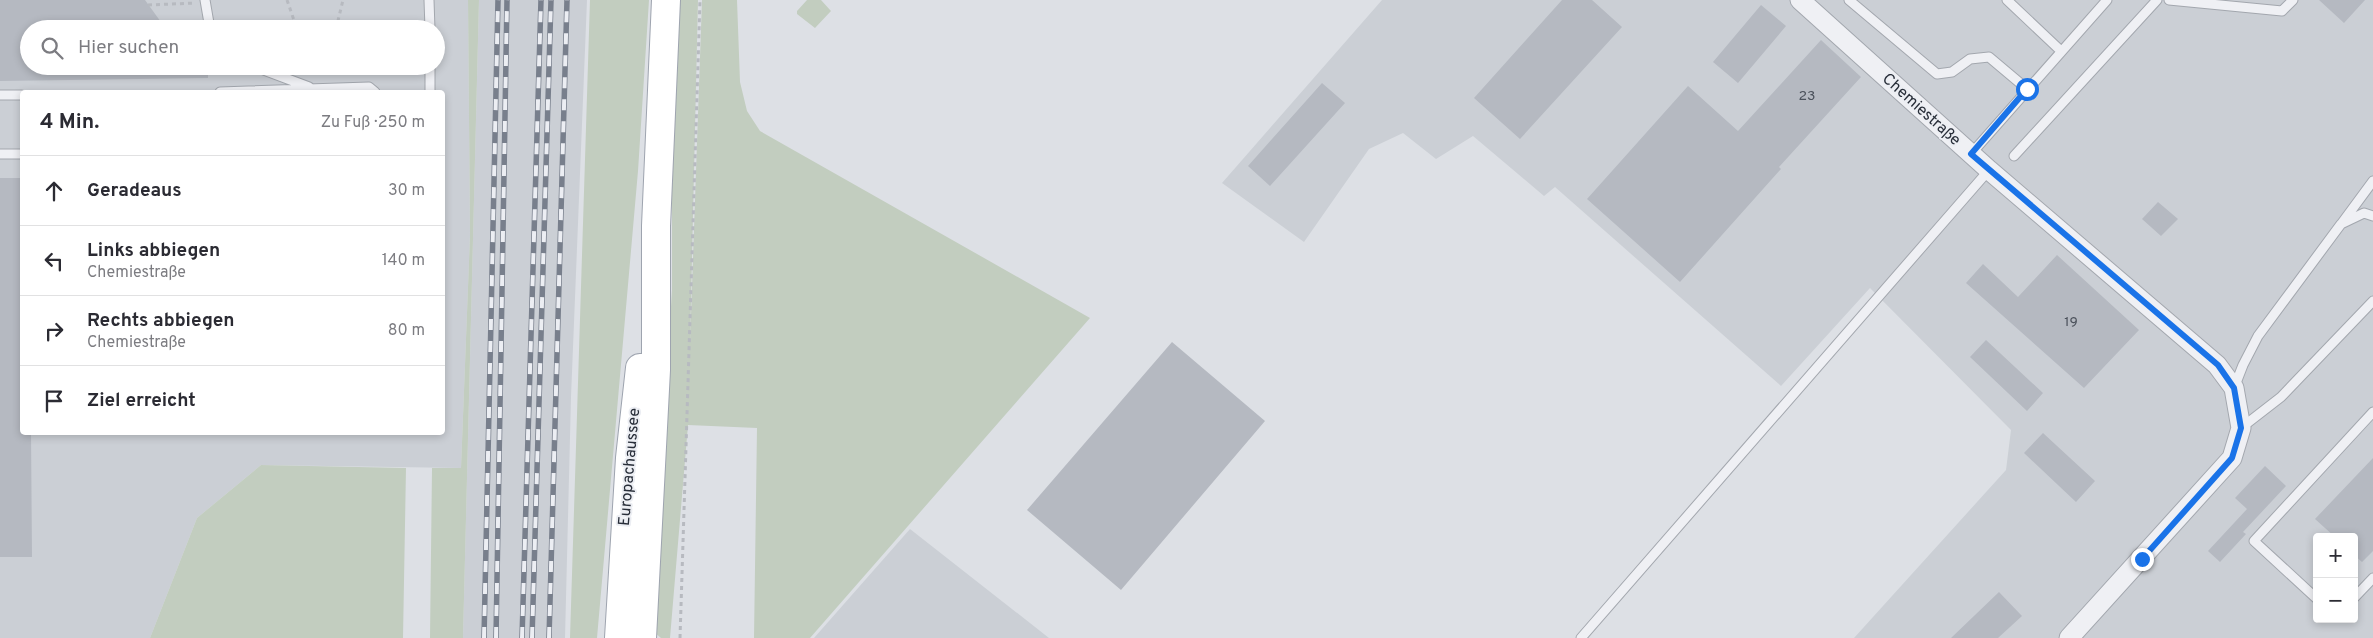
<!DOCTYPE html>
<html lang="de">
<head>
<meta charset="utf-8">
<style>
	body { margin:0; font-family:Overpass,sans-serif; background:#f7f7f7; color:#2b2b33 }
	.controls { position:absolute; right:15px; bottom:15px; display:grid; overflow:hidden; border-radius:5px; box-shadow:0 2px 8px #0003 }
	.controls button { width:45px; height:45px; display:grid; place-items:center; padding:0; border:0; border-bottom:1px solid #e1e1e2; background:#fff; color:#2b2b33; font:25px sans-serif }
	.stop { position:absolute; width:15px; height:15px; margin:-11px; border:4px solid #1a73e8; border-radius:50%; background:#fff }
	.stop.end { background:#1a73e8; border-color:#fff; box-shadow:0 1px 5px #0008 }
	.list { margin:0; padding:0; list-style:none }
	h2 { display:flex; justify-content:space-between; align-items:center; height:65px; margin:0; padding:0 20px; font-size:21px }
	h2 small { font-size:16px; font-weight:400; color:#7c7c81 }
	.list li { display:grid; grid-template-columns:32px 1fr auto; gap:15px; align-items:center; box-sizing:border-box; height:70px; padding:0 20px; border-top:1px solid #e1e1e2 }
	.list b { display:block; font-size:19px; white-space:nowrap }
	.list p { margin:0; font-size:16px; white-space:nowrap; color:#7c7c81 }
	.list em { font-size:16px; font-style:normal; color:#7c7c81 }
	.icon { flex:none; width:28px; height:28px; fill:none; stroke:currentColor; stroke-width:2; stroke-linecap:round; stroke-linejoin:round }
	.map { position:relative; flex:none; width:2373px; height:638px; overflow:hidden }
	.search { position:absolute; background:#fff; box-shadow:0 2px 8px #0003; left:20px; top:20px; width:425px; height:55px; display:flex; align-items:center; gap:12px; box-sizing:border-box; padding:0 18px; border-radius:28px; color:#7c7c81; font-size:19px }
	.panel { position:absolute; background:#fff; box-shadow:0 2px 8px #0003; left:20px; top:90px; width:425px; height:345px; border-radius:5px }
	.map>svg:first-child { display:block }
</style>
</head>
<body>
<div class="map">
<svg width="2373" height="638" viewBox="0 0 2373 638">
	<rect width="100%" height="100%" fill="#dde0e5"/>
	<!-- built -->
	<path fill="#cbcfd5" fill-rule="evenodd" d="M0,0h468l2,235 -9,233 -200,-3 -64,53 -47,120h-150zM29,29h407v37h-407zM22,92h420v340h-420z
		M479,0h108l-16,397 -6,241h-102z
		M1382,0h991v638h-519l152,-168 5,-40 -141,-142 -89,98 -226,-199 -11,9 -71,-60 -37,23 -33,-26 -34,16 -65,93 -82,-59zM2317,537h37v82h-37z
		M910,529l139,109h-235z"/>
	<!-- green -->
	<path fill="#c2cdbf" d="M468,0h11l-16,638h-33l2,-170h29l9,-233z
		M590,0h59l-11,171 -41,467h-27z
		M679,0h19l-8,344 12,-344h35l3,82 7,29 13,20 330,187 -280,320h-56l3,-210 -69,-3 -18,213h-9l-7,-6 -1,-28 19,-314v-142z
		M807,0h14l10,11 -16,17 -18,-14v-3z
		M261,465l145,3 -3,170h-253l47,-120z"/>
	<!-- building -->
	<path fill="#b5b9c1" d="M0,0h145l21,29h-137v37h179v12l-208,3z
		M1562,0h30l30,27 -102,112 -46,-41z
		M2319,0h46l-21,23z
		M1761,5l25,21 -48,57 -25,-21z
		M1821,40l40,37 -82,90 2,2 -101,113 -93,-83 101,-113 50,45z
		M1322,83l23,20 -75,83 -22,-20z
		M0,178h22v254h9l1,125h-32z
		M2158,202l20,17 -17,17 -19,-17z
		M2057,255l82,75 -55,58 -118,-105 17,-19 35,33z
		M1986,340l57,53 -16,18 -57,-54z
		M1172,342l93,79 -144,169 -94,-80z
		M2043,433l52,48 -19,21 -52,-49z
		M2373,458v93l-11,11 -8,-7v-18h-19l-20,-18z
		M2265,466l21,20 -43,46 3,2 -26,28 -12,-11 39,-42 -12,-11z
		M1999,592l23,24 -24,22h-47z"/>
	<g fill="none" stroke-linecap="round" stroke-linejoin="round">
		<!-- service casing -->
		<g stroke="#a3a7ae" stroke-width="11">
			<path id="service" d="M205,0l5,29
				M429,0l1,29
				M1849,0l88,74 15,-2 18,-13 19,-2 38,32
				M2007,0l54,51
				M2169,0l113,11 11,-11
				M253,66l56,21
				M430,66v26
				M220,92l149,-5 6,5
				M0,95h22
				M0,154h22
				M1971,154l136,-154
				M2014,156l143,-156
				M2342,223l31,-42
				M2234,388l9,-23 15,-29 83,-112 23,-11 9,3
				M2241,428l40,-31 92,-96
				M2354,598l19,-20
				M2317,599l-63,-58 119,-129
				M1581,638l408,-468"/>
		</g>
		<!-- minor casing -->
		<g stroke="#a3a7ae" stroke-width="21">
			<path id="minor" d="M1800,0l189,170 228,195 17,23 7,40 -9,30 -163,180"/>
		</g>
		<!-- primary casing -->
		<g stroke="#9ea4af" stroke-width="30">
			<path id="primary" d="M619,638l11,-180 10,-90
				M642,638l14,-268v-144l10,-226"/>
		</g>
		<!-- path -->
		<path stroke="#b7bac0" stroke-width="3" stroke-dasharray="4 4" stroke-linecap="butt" d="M287,0l10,29
			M148,5l47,-2
			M336,29l7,-29
			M680,638l20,-638"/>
		<!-- service -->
		<use href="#service" stroke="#eff0f4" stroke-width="9"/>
		<!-- minor -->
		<use href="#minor" stroke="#eff0f4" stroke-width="19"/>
		<!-- primary -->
		<use href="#primary" stroke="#fff" stroke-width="28"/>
		<!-- rail casing -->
		<g stroke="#787f8c" stroke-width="5.5">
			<path id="rail" d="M484,638l14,-638
				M496,638l11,-638
				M522,638l19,-638
				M532,638l19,-638
				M549,638l18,-638"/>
		</g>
		<!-- rail -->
		<use href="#rail" stroke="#eceef3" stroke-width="4" stroke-dasharray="11" stroke-linecap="butt"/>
	</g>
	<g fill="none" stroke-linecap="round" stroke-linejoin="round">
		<!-- route -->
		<path stroke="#1a73e8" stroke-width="6" d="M2027,89l-56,65 247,211 16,23 7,40 -9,30 -90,101"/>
	</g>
	<g text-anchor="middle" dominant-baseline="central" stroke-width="4" stroke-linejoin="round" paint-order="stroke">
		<!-- number labels -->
		<g font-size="14" fill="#4b515b">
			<text x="1807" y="96">23</text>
			<text x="2071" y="322">19</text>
		</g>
		<!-- street labels -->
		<g font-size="16" fill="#282e39" stroke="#eceef3">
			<text transform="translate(1921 110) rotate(42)">Chemiestraße</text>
			<text transform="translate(630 467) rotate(-85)">Europachaussee</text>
		</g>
	</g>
</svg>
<div class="controls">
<button>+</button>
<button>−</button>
</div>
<div class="stop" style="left:2027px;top:89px"></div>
<div class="stop end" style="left:2142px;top:559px"></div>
<div class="search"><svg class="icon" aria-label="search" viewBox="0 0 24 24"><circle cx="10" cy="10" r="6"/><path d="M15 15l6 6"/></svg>Hier suchen</div>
<section class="panel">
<h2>4 Min.<small>Zu Fuß · 250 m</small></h2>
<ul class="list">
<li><svg class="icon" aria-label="ahead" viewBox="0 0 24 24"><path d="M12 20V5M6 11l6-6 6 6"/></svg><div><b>Geradeaus</b></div><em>30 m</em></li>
<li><svg class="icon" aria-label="left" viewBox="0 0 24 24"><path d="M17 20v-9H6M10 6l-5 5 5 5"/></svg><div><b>Links abbiegen</b><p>Chemiestraße</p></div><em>140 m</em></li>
<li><svg class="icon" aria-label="right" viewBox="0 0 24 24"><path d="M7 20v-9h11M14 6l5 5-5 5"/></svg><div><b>Rechts abbiegen</b><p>Chemiestraße</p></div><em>80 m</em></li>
<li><svg class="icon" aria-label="arrive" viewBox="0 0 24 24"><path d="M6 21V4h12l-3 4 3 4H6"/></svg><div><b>Ziel erreicht</b></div></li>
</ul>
</section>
</div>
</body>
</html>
